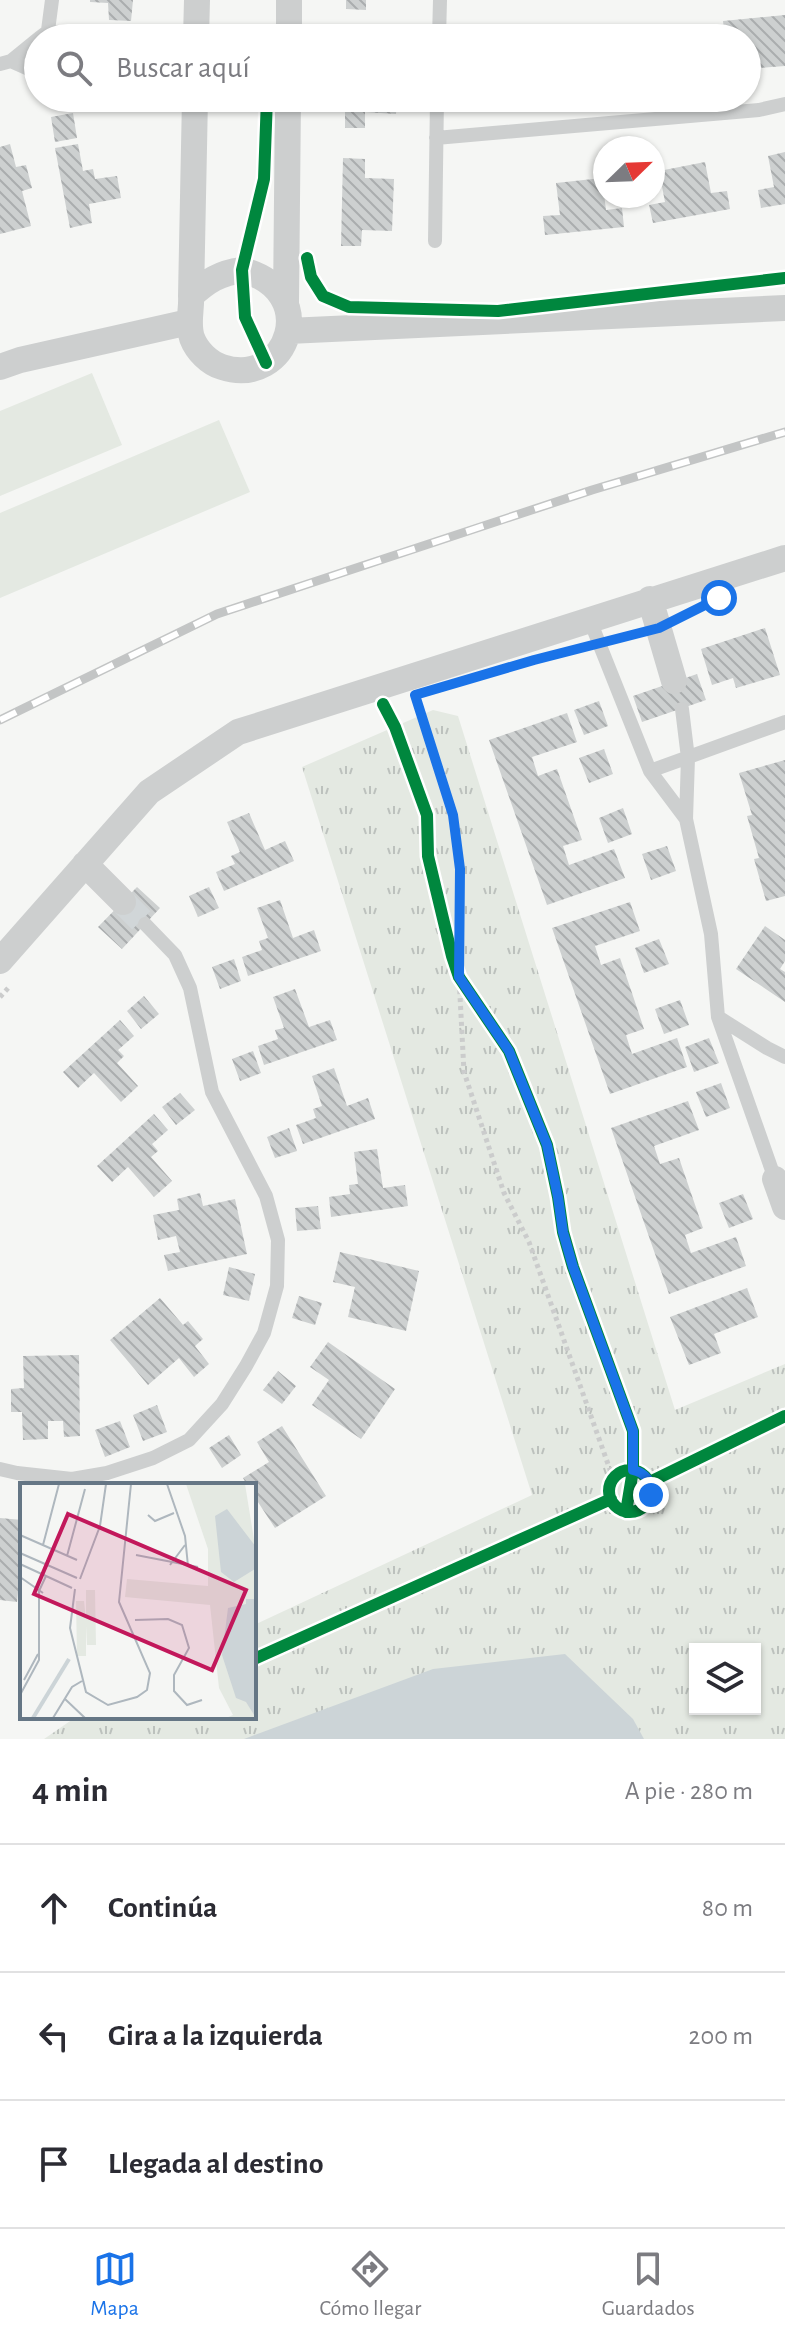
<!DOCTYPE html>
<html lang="es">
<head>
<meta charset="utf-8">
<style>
	body { margin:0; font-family:"Alegreya Sans",sans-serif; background:#f7f7f7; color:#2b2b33 }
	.controls { position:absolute; right:24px; bottom:24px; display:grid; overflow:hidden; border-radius:0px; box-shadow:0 2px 6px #0004 }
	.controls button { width:72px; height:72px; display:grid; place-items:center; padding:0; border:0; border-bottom:2px solid #e1e1e2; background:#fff; color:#2b2b33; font:40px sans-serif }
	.compass { position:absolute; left:593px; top:136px; width:72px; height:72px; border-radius:50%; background:#fff; box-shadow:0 2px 6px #0004; rotate:67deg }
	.stop { position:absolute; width:24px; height:24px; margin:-18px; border:6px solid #1a73e8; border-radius:50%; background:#fff }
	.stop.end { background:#1a73e8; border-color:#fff; box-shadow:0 2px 8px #0008 }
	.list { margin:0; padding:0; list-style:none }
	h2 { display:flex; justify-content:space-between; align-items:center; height:104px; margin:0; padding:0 32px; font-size:34px }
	h2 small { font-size:26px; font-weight:400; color:#7c7c81 }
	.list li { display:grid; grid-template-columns:52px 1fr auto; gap:24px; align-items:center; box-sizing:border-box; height:128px; padding:0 32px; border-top:2px solid #e1e1e2 }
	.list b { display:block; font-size:30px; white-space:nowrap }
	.list em { font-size:26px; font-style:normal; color:#7c7c81 }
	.icon { flex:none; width:44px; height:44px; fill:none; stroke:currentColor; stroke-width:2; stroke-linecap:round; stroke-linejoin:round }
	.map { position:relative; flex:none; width:785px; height:1739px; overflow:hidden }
	.search { position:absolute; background:#fff; box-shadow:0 2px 6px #0004; left:24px; right:24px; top:24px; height:88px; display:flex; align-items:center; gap:20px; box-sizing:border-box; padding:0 28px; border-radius:44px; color:#7c7c81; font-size:30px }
	.sheet { height:488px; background:#fff }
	nav { display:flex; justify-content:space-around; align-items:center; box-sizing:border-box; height:112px; border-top:2px solid #e1e1e2; background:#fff; font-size:22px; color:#7c7c81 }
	nav a { display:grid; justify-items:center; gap:4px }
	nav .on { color:#1a73e8 }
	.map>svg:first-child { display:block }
</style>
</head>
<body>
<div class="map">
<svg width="785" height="1739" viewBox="0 0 785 1739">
	<defs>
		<pattern id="park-tufts" width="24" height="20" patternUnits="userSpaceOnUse" patternTransform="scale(2)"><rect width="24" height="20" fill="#e4e9e2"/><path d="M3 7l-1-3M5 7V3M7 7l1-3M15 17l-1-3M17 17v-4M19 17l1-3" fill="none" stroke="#bcc1bd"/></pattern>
		<pattern id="building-back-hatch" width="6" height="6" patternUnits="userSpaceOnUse" patternTransform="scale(2)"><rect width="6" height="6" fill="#cdd0d0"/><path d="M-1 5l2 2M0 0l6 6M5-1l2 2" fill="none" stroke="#aaadae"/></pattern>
	</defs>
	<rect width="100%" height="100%" fill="#f5f6f4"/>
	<!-- grass -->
	<path fill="#e4e9e2" d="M92,373l30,72 -122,51v-85z
		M219,420l31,72 -250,106v-85z"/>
	<!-- park -->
	<path fill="url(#park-tufts)" fill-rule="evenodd" d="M433,710l25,6 217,694 110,-46v375h-741l32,-22h178v-92l278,-130 -230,-728zM695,1649h60v60h-60z"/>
	<!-- water -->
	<path fill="#ccd4d7" d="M565,1654l68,65 11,20h-400l189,-70z"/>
	<!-- building -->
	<path fill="url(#building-back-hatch)" d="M90,0h43l-2,21 -22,-1 -1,-17 -18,-1z
		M346,0h20v10l-20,-1z
		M785,15v51l-38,3v-31h-22l-2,-17z
		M698,33v5h-28v-2z
		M345,98h52l-1,16 -31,-2v16h-20z
		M73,113l4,25 -22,4 -4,-25z
		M10,144l6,23 10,-2 6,23 -10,3 9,35 -31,8v-87z
		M78,144l5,27 10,-2 2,10 22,-3 4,22 -32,6 3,19 -22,5 -15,-80z
		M785,152v52l-24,4 -3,-18 16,-3 -6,-31z
		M343,158l22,1v19l29,1 -2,52 -30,-1 -1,16h-20z
		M705,162l6,31 16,-2 3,18 -77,14 -4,-18 16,-3 -6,-31z
		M602,178l4,32 16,-2 2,19 -79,8 -2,-19 17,-1 -4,-32z
		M765,628l15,47 -44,13 -3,-10 -21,7 -11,-36z
		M697,674l9,26 -64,22 -9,-26z
		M599,701l9,25 -24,9 -10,-25z
		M567,713l10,29 -45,15 6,19 19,-7 25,71 -19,6 6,19 45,-16 11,29 -78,27 -58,-165z
		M604,749l9,25 -24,9 -10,-25z
		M785,760v136l-19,5 -12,-42 5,-1 -12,-42 5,-1 -13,-42z
		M623,808l9,26 -24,9 -9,-25z
		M249,813l16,37 20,-9 9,20 -70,30 -8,-19 19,-8 -4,-8 9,-4 -13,-30z
		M667,846l9,25 -25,9 -9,-26z
		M137,887l23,21 -38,41 -24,-22z
		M209,887l10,21 -21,9 -9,-21z
		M280,900l13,38 21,-8 7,21 -73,25 -6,-19 20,-7 -3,-9 9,-3 -11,-30z
		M630,902l10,29 -45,15 6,19 19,-7 12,35 12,36 -18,6 6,19 45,-16 10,29 -77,27 -58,-166z
		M765,926l20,14v21l-5,8 5,3v30l-49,-33z
		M659,939l10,25 -25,9 -9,-25z
		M234,959l7,22 -21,8 -8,-22z
		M295,989l14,38 21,-7 7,20 -73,25 -6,-19 20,-7 -3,-9 9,-2 -11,-31z
		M144,996l15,18 -18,15 -14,-18z
		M680,1000l9,25 -25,9 -9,-25z
		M120,1020l14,16 -16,14 6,6 -7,7 21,23 -17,16 -27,-29 -16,15 -15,-16z
		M709,1038l10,25 -25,9 -9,-25z
		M253,1051l8,22 -21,8 -8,-22z
		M334,1068l13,38 21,-8 7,21 -72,25 -7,-19 20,-7 -3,-9 9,-3 -10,-30z
		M721,1083l9,25 -24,9 -10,-25z
		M180,1093l15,17 -19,15 -14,-18z
		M688,1101l11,29 -45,16 6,18 19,-6 24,70 -18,7 6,18 45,-16 10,29 -77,28 -58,-166z
		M154,1114l14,16 -16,14 6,7 -7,6 21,24 -18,16 -26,-30 -16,15 -15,-16z
		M289,1128l8,23 -22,7 -8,-21z
		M377,1149l6,39 22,-3 3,21 -77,11 -2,-20 21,-3 -1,-9 9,-1 -4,-32z
		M200,1193l3,13 32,-7 12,55 -79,17 -4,-16 16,-3 -4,-16 -18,4 -5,-25 26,-5 -2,-11z
		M743,1194l10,25 -24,9 -10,-25z
		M318,1206l3,23 -24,2 -2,-23z
		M340,1252l79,19 -13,60 -58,-14 7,-30 -22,-5z
		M229,1267l26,7 -6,27 -26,-6z
		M747,1288l11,29 -44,17 7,19 -32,12 -19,-48z
		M299,1296l23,7 -7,22 -23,-7z
		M160,1298l23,27 5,-4 15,18 -8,7 14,18 -15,13 -15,-19 -31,27 -38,-45z
		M328,1342l67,47 -34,50 -49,-34 17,-25 -19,-13z
		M79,1355l1,81 -16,1 -1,-16h-15v18l-25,1 -1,-28h-11v-23l13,-1 -1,-32z
		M278,1371l18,15 -14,18 -19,-14z
		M157,1405l10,27 -24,9 -10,-26z
		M120,1421l10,26 -25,10 -10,-27z
		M282,1426l44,70 -51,32 -21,-32v-11h-7l-4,-7 26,-16 -12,-20z
		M229,1435l12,20 -19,13 -13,-20z
		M0,1518l22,2v36l-5,46 -17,-2z"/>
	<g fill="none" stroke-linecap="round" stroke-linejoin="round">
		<!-- street-tunnel -->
		<path stroke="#d1d6d8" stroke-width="26" stroke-dasharray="26 13" stroke-linecap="butt" d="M123,902l22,22"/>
		<!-- path -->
		<path stroke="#cbcccc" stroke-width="5" stroke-dasharray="4 4" stroke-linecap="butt" d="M417,700l36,115 7,54 -1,108 5,95 40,121 25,49 84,236
			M0,997l10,-11"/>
		<!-- lane -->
		<path stroke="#cdcfcf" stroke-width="14" d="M39,38l8,-6 126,6
			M47,38l5,-38
			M439,38l1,-38
			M11,61l27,12
			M0,64l11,-3 27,-22
			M436,138l323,-28 26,-6
			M435,241l2,-143
			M589,618l61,153 36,48
			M682,709l6,49 -2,61 25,115 7,83 57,162 3,-1
			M650,771l135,-49
			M718,1017l49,31 18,9
			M0,1469l17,4 55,6 35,-6 46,-15 36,-18 33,-36 24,-38 18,-33 13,-47 1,-46 -12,-44 -54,-104 -22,-104 -15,-33 -30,-31"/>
		<!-- street -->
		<path stroke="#cdcfcf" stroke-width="26" d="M196,38l1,-38
			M289,38v-38
			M242,270c80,20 47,119 -20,97 -13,-4 -25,-16 -30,-29 -5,-15 0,-28 -1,-42 16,-15 29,-23 51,-26z
			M191,296l4,-198
			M286,302l2,-204
			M288,331l497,-23
			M0,367l20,-7 169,-38
			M650,599l24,82
			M85,864l38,38
			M0,961l149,-169 89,-60 547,-174
			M775,1179l10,28"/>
		<!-- rail casing -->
		<g stroke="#c3c5c5" stroke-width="9">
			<path id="rail" d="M0,720l217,-106 375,-124 193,-58"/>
		</g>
		<!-- rail -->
		<use href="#rail" stroke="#fff" stroke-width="6" stroke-dasharray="18" stroke-linecap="butt"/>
		<!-- cycleway casing -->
		<g stroke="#fff" stroke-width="17">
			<path id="cycleway" d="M307,258l4,19 12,19 26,11 149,4 287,-33
				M266,363l-21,-46 -3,-47 22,-91 3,-81
				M383,704l12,23 32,88 1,41 24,100 7,21 50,74 38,94 11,52 5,35 10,35 60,164v39l-7,42
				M609 1491a21 21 0 1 1 42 0a21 21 0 1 1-42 0Z
				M650,1482l135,-66
				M254,1659l357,-160"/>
		</g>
		<!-- cycleway -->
		<use href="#cycleway" stroke="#00873e" stroke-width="12"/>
	</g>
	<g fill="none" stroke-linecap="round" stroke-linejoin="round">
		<!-- route -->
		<path stroke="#1a73e8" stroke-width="10" d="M651,1495c1,-13 -5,-22 -18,-25v-39l-60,-164 -10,-35 -5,-35 -11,-52 -38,-94 -50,-74 1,-108 -7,-54 -38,-120 119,-35 125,-32 60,-30"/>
	</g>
	<!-- overview -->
	<g transform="translate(20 1483)">
		<rect width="236" height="236" fill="#f5f6f4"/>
		<path d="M66,107h9l1,55h-9l-1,-19v30h-9l-1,-55h8l2,19z" fill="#e4e9e2"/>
		<path d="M166,1h59l11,68v166h-30l7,-3 -14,-27 -9,-83 -85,-8 2,-18 81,7v-37z" fill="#e4e9e2"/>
		<path d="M207,26l29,38 -1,22 -21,13 -13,-10 -6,-56zM226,116h10v119l-10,-16 -10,-4 -14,-43 6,-47 18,-4z" fill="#ccd4d7"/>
		<path fill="none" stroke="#ccd4d7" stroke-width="4" d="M13,235l36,-59"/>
		<path fill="none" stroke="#aeb7be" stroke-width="2" d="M147,1l18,52 3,30M128,32l7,6 19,-8M0,52l57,25M23,62l16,-61M0,70l57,25M116,72l62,12M47,73l18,-67M0,81l52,24M150,82l15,-20M0,94l23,16M60,96l20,-53 6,-42M55,106l-5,39 16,64 22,13 29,-8 10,-7 3,-17 -31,-71 12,-118M115,137l33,-1 14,6 7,23 -15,27v16l13,14 15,-5M4,197l14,-26M0,212l19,-35v-69l7,-15M45,216l20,19M33,235l19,-31 10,-6"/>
		<path fill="#c2185b" fill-opacity="0.15" stroke="#c2185b" stroke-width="4" d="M48,31l178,76 -34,80 -178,-76z"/>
		<rect width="236" height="236" fill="none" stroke="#657685" stroke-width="4"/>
	</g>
</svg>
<div class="controls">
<button><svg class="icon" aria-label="layers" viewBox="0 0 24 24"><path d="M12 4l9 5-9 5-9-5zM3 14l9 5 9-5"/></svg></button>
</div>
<svg class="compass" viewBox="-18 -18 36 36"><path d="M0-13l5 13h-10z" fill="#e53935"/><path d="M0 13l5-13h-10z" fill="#7c7c81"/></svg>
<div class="stop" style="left:719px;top:598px"></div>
<div class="stop end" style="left:651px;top:1495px"></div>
<div class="search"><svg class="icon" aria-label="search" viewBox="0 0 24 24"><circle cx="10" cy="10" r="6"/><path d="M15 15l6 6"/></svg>Buscar aquí</div>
</div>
<section class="sheet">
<h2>4 min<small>A pie · 280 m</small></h2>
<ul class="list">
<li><svg class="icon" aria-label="ahead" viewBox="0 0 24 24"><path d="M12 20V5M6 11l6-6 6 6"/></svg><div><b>Continúa</b></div><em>80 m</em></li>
<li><svg class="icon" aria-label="left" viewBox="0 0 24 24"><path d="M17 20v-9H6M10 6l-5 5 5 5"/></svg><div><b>Gira a la izquierda</b></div><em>200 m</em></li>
<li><svg class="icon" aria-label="arrive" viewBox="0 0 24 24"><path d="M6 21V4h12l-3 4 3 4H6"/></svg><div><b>Llegada al destino</b></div></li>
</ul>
</section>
<nav>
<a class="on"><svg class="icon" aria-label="map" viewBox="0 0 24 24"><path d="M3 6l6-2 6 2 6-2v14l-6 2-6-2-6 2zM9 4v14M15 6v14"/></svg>Mapa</a>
<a><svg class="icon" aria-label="directions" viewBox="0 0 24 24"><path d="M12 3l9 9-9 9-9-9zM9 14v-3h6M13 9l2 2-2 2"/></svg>Cómo llegar</a>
<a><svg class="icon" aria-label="saved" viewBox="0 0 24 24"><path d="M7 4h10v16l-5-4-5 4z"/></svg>Guardados</a>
</nav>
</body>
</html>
